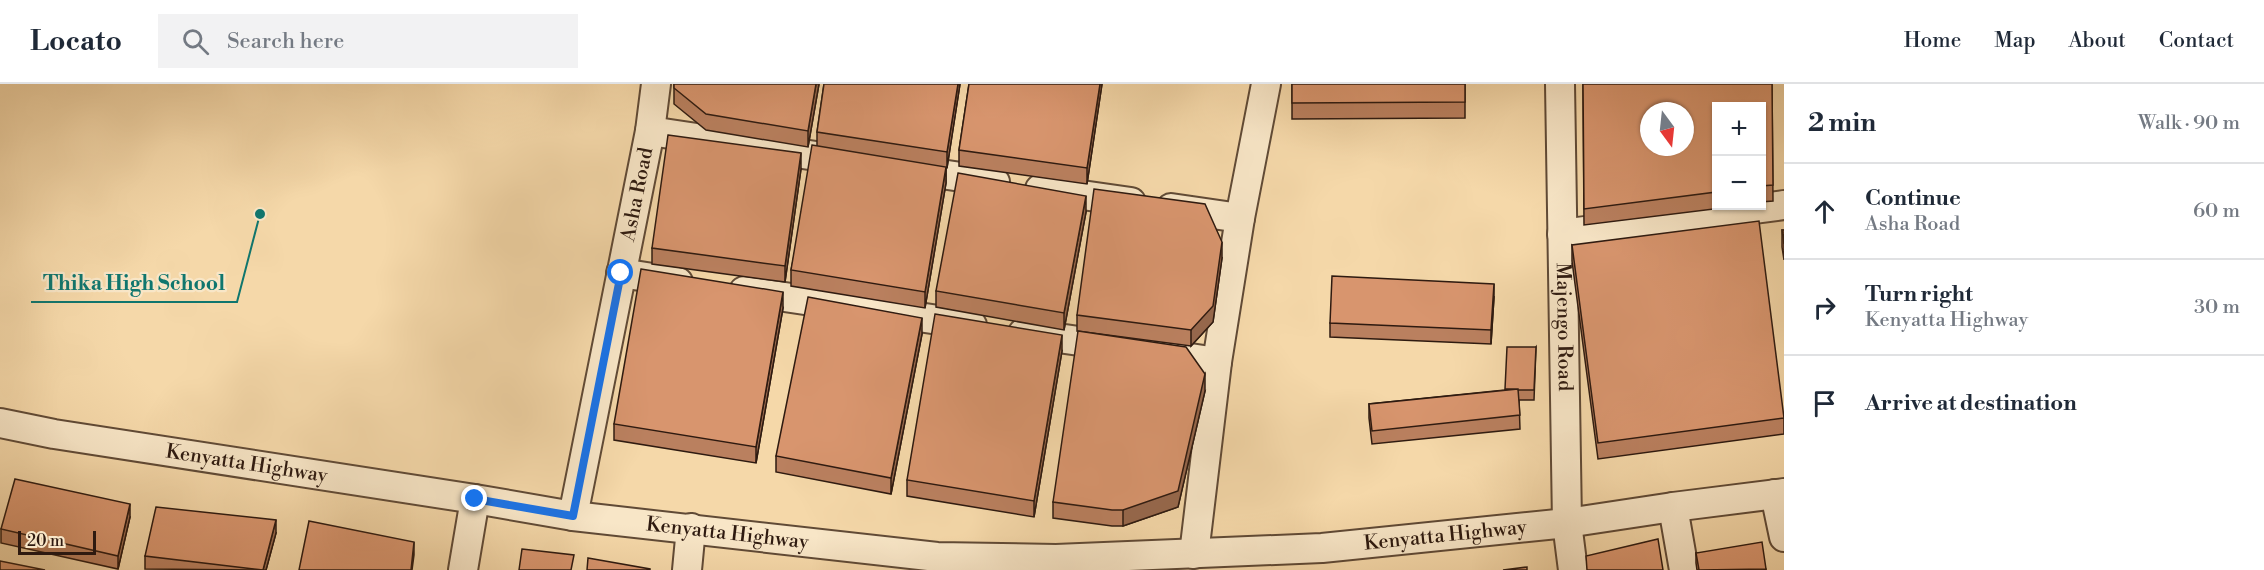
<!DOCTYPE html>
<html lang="en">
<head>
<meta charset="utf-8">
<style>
	body { margin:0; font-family:"Libre Bodoni",serif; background:#f2f2f3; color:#1f2937 }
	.controls { position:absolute; right:18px; top:18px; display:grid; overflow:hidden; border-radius:0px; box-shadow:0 2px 4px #0004 }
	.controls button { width:54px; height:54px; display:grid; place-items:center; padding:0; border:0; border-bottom:2px solid #e0e1e3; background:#fff; color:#1f2937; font:30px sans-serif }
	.compass { position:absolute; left:1640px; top:18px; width:54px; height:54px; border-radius:50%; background:#fff; box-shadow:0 2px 4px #0004; rotate:165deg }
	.scale { position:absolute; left:18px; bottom:15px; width:78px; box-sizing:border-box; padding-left:6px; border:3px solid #2e1a10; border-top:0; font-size:16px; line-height:21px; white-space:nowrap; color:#2e1a10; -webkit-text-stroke:4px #f8e6c7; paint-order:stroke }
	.stop { position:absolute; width:18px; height:18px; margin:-14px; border:4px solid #1a73e8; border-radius:50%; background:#fff }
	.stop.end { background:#1a73e8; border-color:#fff; box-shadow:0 2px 6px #0008 }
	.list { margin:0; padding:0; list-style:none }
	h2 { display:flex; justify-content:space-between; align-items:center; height:78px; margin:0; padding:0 24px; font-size:26px }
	h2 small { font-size:20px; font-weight:400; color:#747a83 }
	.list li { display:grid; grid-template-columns:39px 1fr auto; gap:18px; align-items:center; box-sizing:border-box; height:96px; padding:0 24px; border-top:2px solid #e0e1e3 }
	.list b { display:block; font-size:22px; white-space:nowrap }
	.list p { margin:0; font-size:20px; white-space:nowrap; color:#747a83 }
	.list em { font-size:20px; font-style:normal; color:#747a83 }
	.icon { flex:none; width:33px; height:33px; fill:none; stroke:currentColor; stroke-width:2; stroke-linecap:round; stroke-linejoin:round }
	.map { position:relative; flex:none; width:1784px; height:486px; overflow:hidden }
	header { display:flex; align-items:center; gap:36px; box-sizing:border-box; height:84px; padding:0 30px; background:#fff; border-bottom:2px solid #e0e1e3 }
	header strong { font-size:28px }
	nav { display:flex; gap:33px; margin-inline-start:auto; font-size:21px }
	.search { width:420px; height:54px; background:#f2f2f3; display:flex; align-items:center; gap:15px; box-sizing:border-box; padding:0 21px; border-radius:0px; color:#747a83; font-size:22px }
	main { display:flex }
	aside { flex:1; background:#fff }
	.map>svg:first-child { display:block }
</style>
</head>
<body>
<header>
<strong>Locato</strong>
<div class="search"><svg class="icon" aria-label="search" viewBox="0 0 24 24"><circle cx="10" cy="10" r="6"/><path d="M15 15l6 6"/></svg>Search here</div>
<nav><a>Home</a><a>Map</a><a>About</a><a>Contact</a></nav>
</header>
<main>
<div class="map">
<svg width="1784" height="486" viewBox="0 0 1784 486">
	<rect width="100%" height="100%" fill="#f5d8a9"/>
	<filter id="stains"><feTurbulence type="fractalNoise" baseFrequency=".00333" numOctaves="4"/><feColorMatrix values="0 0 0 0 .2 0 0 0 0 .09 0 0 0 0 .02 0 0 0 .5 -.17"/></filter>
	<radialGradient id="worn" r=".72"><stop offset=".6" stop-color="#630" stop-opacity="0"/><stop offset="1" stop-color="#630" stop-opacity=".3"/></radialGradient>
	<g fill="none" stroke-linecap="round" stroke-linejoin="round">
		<!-- street casing -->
		<g stroke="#604a36" stroke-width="32">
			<g id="street">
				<path id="s1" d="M1560,0l7,439 6,47"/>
				<path d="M650,47l199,30"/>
				<path d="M907,85l88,13"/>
				<path d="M1040,105l91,13"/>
				<path d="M1171,124l69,10"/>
				<path d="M1562,150l222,-29"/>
				<path d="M621,189l57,9"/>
				<path d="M744,207l228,34"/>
				<path d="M1023,249l91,13"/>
				<path d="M1157,269l60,9"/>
				<path id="s2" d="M0,339l54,11 421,65 98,17 364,41 119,2 266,-11 245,-25 106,-16 111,-14"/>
				<path d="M1775,410l9,43"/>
				<path d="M1673,423l11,63"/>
				<path id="s3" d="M573,432l77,-385 6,-47"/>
				<path d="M1194,470l23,-192 23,-144 26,-134"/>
				<path d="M463,486l12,-71"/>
				<path d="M687,486l4,-42"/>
			</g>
		</g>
		<!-- street -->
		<use href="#street" stroke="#f8e6c7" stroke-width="28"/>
	</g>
	<!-- wall -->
	<path fill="#ba805f" stroke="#2e1a10" stroke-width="1.5" d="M674,0h145l-11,63 -102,-17 -32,-26z
		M824,0h136l-13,84h-1v15l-21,125 -134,-22v-16l26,-124v-14z
		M969,0h133l-15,100 -128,-18v-16z
		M1292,0h173v34l-173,1z
		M1583,0h189l1,117 -12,1v-96h-45v100h22l-154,19z
		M801,85l-16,113 -133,-18v-16z
		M1086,128l-22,118 -128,-23v-16z
		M1782,146h2v30l-2,-13z
		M1572,161l212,169v20l-186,25 -26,-198z
		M1222,174l-9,64 -22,24 -114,-15v-16z
		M1494,213l-3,47 -161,-7v-14z
		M783,224l-27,155 -142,-23v-16z
		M922,250l-31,160 -115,-22v-16z
		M1536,263l-2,53h-15l1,29 -148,15 -3,-26v-14l136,-14z
		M1062,267l-28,166 -127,-21v-16z
		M1205,307l-27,116 -55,19h-11l-59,-8v-16z
		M130,433l-12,52 -117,-26v-14z
		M276,449l-10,37 -121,-1v-13z
		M1696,469l70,16v1h-69l-1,-7z"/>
	<!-- shaded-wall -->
	<path fill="#97684d" stroke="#2e1a10" stroke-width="1.5" d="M816,0h3l-11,63v-16z
		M958,0h2l-13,84v-16z
		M1100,0h2l-15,100v-16z
		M801,69v16l-16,113v-16z
		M946,83v16l-21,125v-16z
		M1086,112v16l-22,118v-17z
		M1222,158v16l-9,64 -22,24v-16z
		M1494,200v13l-3,47v-14z
		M783,208v16l-27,155v-16z
		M922,234v16l-31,160v-16z
		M1062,251v16l-28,166v-16z
		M1205,290v17l-27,116 -55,19v-16z
		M130,420v13l-12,52v-13z
		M276,436v13l-10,37h-3z
		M414,458v13l-2,15h-1z"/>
	<!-- building -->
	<path fill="#d8956e" stroke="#2e1a10" stroke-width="1.5" fill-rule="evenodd" d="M674,0h142l-8,47 -102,-17 -32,-26z
		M824,0h134l-11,68 -130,-20z
		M969,0h131l-13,84 -128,-18z
		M1292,0h173v18l-173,1z
		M1583,0h189l1,101 -12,1v-80h-45v86l-132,17zM1649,27h36v36h-36z
		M668,51l133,18 -16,113 -133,-18z
		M812,61l134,22 -21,125 -134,-22z
		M958,89l128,23 -22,117 -128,-22z
		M1094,105l111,15 17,38 -9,64 -22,24 -114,-15z
		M1759,137l25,197 -186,25 -26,-198z
		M1782,146h2v14z
		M641,185l142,23 -27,155 -142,-23z
		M1332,192l162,8 -3,46 -161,-7z
		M808,213l114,21 -31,160 -115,-22z
		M935,230l127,21 -28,166 -127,-21z
		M1078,247l108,16 19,27 -27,117 -55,19h-11l-59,-8z
		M1507,263h29l-2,43h-16v-1h-13z
		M1518,305l2,26 -148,16 -3,-27z
		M15,395l115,25 -12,52 -117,-27z
		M156,423l120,13 -13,50 -118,-14z
		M309,437l105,21 -3,28h-112z
		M1658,455l5,31h-76l-1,-14z
		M1762,458l4,27 -67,1 -3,-17z
		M522,465l52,6 -3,15h-52z
		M588,474l62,11v1h-63z
		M0,477l45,9h-45z
		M1527,483v3h-24z"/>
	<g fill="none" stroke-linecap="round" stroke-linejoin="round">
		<!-- route -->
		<path stroke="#1a73e8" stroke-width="8" d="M475,415l98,17 48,-243"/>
	</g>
	<g text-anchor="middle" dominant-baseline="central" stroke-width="4.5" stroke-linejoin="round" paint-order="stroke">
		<!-- street labels -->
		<g font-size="20" fill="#2e1a10" stroke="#f8e6c7">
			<text stroke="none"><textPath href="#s3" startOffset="328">Asha Road</textPath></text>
			<text stroke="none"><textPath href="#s1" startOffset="243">Majengo Road</textPath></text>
			<text stroke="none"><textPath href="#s2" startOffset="250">Kenyatta Highway</textPath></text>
			<text stroke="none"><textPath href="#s2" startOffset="736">Kenyatta Highway</textPath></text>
			<text stroke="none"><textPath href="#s2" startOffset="1456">Kenyatta Highway</textPath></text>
		</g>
	</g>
	<!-- callouts -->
	<path fill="none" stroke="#0f766e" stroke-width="2" d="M260 130L237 218H31"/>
	<circle fill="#0f766e" stroke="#f8e6c7" stroke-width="2" cx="260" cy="130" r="6"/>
	<g font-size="21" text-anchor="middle" font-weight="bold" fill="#0f766e" stroke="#f8e6c7" stroke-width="4.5" stroke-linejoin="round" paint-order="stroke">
		<text x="134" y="206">Thika High School</text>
	</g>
	<rect width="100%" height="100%" filter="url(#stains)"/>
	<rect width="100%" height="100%" fill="url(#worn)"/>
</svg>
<div class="controls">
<button>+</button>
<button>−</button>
</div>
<svg class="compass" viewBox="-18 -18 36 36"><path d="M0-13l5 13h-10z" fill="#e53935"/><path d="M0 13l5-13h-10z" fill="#747a83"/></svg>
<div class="scale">20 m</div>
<div class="stop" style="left:621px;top:189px"></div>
<div class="stop end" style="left:475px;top:415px"></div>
</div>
<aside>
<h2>2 min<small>Walk · 90 m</small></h2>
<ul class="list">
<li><svg class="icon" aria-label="ahead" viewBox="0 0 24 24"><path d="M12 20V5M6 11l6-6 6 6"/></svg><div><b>Continue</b><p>Asha Road</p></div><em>60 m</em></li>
<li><svg class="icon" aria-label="right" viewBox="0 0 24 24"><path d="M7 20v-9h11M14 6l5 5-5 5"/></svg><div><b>Turn right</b><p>Kenyatta Highway</p></div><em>30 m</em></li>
<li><svg class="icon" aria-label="arrive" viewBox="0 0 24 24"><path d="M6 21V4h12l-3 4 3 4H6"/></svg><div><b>Arrive at destination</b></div></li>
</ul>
</aside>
</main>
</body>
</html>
